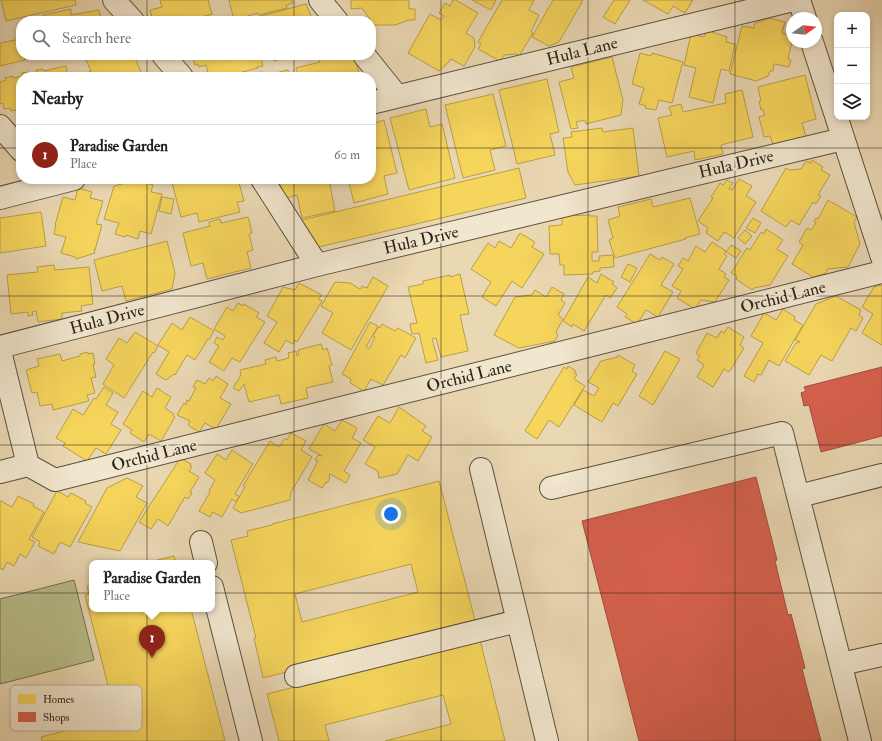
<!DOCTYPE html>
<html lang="en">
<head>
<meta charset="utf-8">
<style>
	body { margin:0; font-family:"IM FELL Double Pica",serif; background:#f6f6f6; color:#202124 }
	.controls { position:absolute; right:12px; top:12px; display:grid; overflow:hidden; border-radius:8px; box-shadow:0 2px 6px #0003 }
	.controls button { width:36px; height:36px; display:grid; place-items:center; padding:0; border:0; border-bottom:1px solid #e0e0e0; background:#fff; color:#202124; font:20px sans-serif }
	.compass { position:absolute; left:786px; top:12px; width:36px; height:36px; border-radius:50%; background:#fff; box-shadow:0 2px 6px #0003; rotate:76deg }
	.you { position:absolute; left:391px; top:514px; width:14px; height:14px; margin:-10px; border:3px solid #fff; border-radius:50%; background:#1a73e8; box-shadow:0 0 0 6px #1a73e833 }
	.badge { display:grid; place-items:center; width:26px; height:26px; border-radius:50%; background:#8f2418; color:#fff; font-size:13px; font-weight:700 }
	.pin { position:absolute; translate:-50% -33px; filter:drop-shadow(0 1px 2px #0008) }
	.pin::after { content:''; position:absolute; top:21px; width:14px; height:12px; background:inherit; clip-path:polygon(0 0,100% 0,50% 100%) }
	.popup { position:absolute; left:89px; top:560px; width:126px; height:52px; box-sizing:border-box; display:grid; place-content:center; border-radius:8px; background:#fff; filter:drop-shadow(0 1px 3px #0005); font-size:13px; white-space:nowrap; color:#757577 }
	.popup b { font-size:15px; color:#202124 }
	.popup::after { content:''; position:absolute; left:50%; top:100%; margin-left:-8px; border:8px solid transparent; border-top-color:#fff }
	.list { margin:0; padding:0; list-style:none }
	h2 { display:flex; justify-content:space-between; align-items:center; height:52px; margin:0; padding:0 16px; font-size:17px }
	h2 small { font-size:13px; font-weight:400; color:#757577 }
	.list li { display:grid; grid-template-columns:26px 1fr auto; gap:12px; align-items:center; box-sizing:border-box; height:60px; padding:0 16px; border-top:1px solid #e0e0e0 }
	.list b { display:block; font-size:15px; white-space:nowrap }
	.list p { margin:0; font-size:13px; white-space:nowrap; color:#757577 }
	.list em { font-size:13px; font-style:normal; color:#757577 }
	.icon { flex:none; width:22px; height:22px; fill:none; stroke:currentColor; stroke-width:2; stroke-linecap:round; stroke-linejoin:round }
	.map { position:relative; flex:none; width:882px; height:741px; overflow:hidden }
	.search { position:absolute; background:#fff; box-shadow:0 2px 6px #0003; left:16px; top:16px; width:360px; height:44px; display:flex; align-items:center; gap:10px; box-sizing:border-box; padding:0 14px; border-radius:16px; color:#757577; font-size:15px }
	.panel { position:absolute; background:#fff; box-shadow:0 2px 6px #0003; left:16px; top:72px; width:360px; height:112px; border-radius:16px }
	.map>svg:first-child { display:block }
</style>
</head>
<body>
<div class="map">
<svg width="882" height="741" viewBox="0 0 882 741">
	<rect width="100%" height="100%" fill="#ead8b3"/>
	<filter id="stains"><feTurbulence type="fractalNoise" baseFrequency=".005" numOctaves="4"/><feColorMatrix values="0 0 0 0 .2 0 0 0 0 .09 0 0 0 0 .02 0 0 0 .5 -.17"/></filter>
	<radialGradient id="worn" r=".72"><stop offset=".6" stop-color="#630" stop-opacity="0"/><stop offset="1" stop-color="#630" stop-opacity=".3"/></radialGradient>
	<!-- green -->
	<path fill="#b8be8b" stroke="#727052" d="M74,580l20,80 -94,24v-85z"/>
	<!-- homes -->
	<path fill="#f6d55c" stroke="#b99f48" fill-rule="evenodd" d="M1,0h74l1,5 -70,16z
		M160,0h48l4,14 -14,4 1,3h-46l-3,-11 12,-3z
		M229,0h63l1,3 -7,2 1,3 -28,7 -1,-2 -24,7z
		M351,0h58v9h6v11h-6l-14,5h-21l-12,-17 -11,1z
		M453,0h3l22,13 -12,20 8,5 1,9 -11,19 -13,-7 -3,4 -9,8 -31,-18 22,-39 11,6 3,-4 -5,-3 6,-10 5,3z
		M472,0h24l-5,10z
		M502,0h32l-5,10 10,5 -8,17 2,1 -14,23 -2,-2 -13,1 -4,6 -22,-12 3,-5 -3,-2z
		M553,0h30l-24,42 -10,4 -17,-9z
		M614,0h16l-15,24 -12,-7z
		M643,0h50l-8,13 -12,-7 -5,8z
		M306,4l7,17h-62l-1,-2z
		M71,9v6l28,-5 2,11h-57l-1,-6z
		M770,18l15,4 -3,11 10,3v6l-4,17 3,1 -2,7 -15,-3 -1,7h-3l-2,5 -12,5 -26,-7 12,-48 12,2 1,-5z
		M706,30l21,7 -1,5 9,2 -6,27 -8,-2 -8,34 -24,-6 7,-29 -12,-3 7,-31 13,3z
		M20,39l1,16h3l1,5 -25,6v-23z
		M640,53l11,3 1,-3 31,9 -11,41 -13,-3 -3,10 -11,-2 1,-2 -7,-2 5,-16 -12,-4z
		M100,55h29l1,2 4,-2 9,22h-67l15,-6 -5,-11z
		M192,55h68l3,11 -6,1 1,1 -34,9h-15l-3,-12 -7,2 -1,-3 -3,1z
		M272,55h17v1l-15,5z
		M318,55h36l6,21 -61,1 -3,-9 24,-6z
		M612,57l11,43 -2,15 -35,9 -1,-4 -9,2 2,6 -7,1 -12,-47 15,-4 -3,-11z
		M66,66l2,11h-47v29h-3l1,3 -8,2 -1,-3 -6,1 -1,-6 -3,1v-22l6,-2 -1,-2 8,-2v2l9,-2v-3l7,-1v3l8,-2 -1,-3 7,-1 1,2z
		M288,70l1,7h-34l-1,-3 8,-2 1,4z
		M805,75l11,44 -14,4 4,14 -33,8 -3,-9 -6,1 -5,-20 6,-2 -2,-5h-2l-2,-9h2l-3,-14z
		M547,79l12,53 -9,2 5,21 -38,9 -18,-74z
		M742,90l11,47 -32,8 2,9 -28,6 -1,-9 -27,6 -9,-39 14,-3 -3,-8 12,-3 2,8 43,-9 -1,-9z
		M493,94l13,52 -16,4 5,20 -32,8 -18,-73z
		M426,109l4,18 12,-3 13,54 -46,12 -19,-72z
		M384,120l13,53 -13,3 4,18 -34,9 -6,-24h23v-55z
		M602,128l1,4 30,-4 6,48 -64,9 -7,-13 -5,-34 9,-1 -1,-5z
		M812,160l11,7 -2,3 9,5 -12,20 3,1 -5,8 -3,-2 -14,23 -8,-5 -5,7 -25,-16 25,-43 3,2 12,-1 5,-8 5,2z
		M519,168l7,30 -216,51 -8,-29z
		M130,179l23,6 -2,7 11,2 -11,40 -11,-3 -2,8 -12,-4 -1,2 -10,-3 4,-11 -15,-4 10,-33 15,-4z
		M171,179h67l6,22 -7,1 3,10 -41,10 -2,-9 -16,4z
		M279,179h50l6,32 -33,7 -5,-23 -14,4z
		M739,179l13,7 -6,10 10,6 -22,36 -10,-6 -6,9 -12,-8 2,-5 -10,-7 15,-23 -2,-1 9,-14 3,2 4,-5 6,3 -4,6 3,1z
		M78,188l14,4 -2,6 13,3 -7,23 6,1 -7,25 -1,-1 1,4 -19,6 -1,-2 -14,-4 5,-16 -12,-3 2,-9h-1l8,-28 12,3z
		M162,197l12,2 -3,15 -12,-3z
		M690,198l10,36 -15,4 1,1 -71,19 -6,-18 4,-2 -5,-18 12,-4 -2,-9 33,-8 2,8z
		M828,200l29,17 -3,5 6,22 -12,23 -20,2 -2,4 -13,4 -21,-13 11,-19 -4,-3 8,-14 4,2 5,-7 -2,-2 2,-3 2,1z
		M41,212l5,34 -46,7v-35z
		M590,215v1h7l1,36h-6v9h7v-5l14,-1 1,12 -14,1v3l-7,1v2l-29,1v-10h-4l-1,-11h-9l-1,-28 13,-1v-9z
		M248,217l4,16 -3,1 4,16 -6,2 4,16 -44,11 -4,-16 -12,3 -8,-33 27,-7 -1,-4 11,-3 1,4z
		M753,218l8,5 -6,10 -9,-5z
		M766,229l17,11 -6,9 11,7 -18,29 -16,3 -2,2 -16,-11 1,-3 -6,-3 16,-25 3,2 11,-18 3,2z
		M745,230l7,6 -7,8 -7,-6z
		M520,233l15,9 -3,5 12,7 -22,34 -10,-7 -16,25 -14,-9 9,-15 -20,-13 17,-26 7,5 4,-7 12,7z
		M167,241l8,32 -3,16 -46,12 -4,-15 -20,5 -8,-31z
		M712,242l14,9 -2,3 3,2 -8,13 7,5 -2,3 5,3 -14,22 -14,-2 -6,9 -18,-11 4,-7 -9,-5 11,-17 -5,-3 5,-8 5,3 8,-15 9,6z
		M731,245l10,6 -5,7 -10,-6z
		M650,254l10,6 2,-3 12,7 -13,21 12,7 -15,25 -12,-7 -9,14 -12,-7 2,-3 -10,-7z
		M628,264l9,4 -7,14 -9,-5z
		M54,265l1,5 34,-3 4,37 -12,2 1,5 -20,2v6l-24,3 -2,-11 -4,1 1,3 -5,1v-4l-17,2 -4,-39 31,-3 -1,-5z
		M460,274l9,40 -9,1 8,36 -27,6 -5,-19 -4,1 6,21 -12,3 -7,-30 -7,1 -2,-10 7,-1 -9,-36 15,-3v-3l27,-6v2z
		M601,274l13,8 -2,2 5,4 -7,10 -4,-3 -22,36 -11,-7 -1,3 -9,-6 25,-44 9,6z
		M373,277l15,9 -37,64 -29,-17 11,-20 -12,-7 14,-24 15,1 10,6 2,-3 5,2z
		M299,283l23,12 -4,4 4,2 -25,41 -2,-2 -2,4 -7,-4 -7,12 -15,-9 13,-21 -10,-6 16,-29 12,3z
		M882,285v60l-20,-12 11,-19 -11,-7 12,-20z
		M552,287l12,7 -3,6 4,3 -7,12 5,4 -7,13 2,3 -3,6 -36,7 -25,-13 21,-38 17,-2 3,-5 11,7z
		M836,296l25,14 -2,5 4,3 -7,13 -5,-3 -19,33 -11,-6 -12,20 -24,-14 11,-18 4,-1 -5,-2 21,-36z
		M238,303l5,3 1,-2 15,9 -3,4 9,5 -25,40 -8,-4 -8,13 -15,-9 10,-16 -5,-3 3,-6 6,3 2,-4 -11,-7 13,-22 6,4z
		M783,309l12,8 -1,3 9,5 -24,41 -10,-6 -8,15 -3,-1 -4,8 -10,-6 19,-33 -12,-7 13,-23 12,7z
		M190,317l24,14 -5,9 -1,-1 -13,21 -8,-5 -12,20 -1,-1 -8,6 -10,-6 13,-22 -11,-7 14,-22 10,7z
		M370,322l8,4 -12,21 3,2 6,-12 -2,-1 5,-9 2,1 2,-4 13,7 3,-3 18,10 -11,20 -4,-3 -18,30 -12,-6 -7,12 -14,-8 1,-4 -9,-5z
		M728,327l16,10 -4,8 4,3 -15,24 -5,-3 -11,18 -16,-10 7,-12 -7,-5 3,-4 -4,-3 11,-20 10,5 4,-7 3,2z
		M135,332l23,14 -4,7 -1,-1 -29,46 -21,-14 11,-19 -8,-6 13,-21 8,5z
		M321,344l2,6 4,-2 5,17 -3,1 4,16 -27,6 2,10 -27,6 -2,-9 -30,7 -5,-18 -5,7 -6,-3 8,-13 -1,-5 26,-6 -1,-4 11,-3 1,4 12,-3 -1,-5 8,-2 1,5 2,-1 -1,-5z
		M665,351l15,8 -27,46 -14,-9z
		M88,352v2l5,-1 2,11h-2l3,13 -5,1 4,15 -8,2 2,6 -36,9 -1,-6 -12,2 -3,-14 -5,1 -6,-23 13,-4 -2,-7 23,-5 2,7 18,-5v-2z
		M618,355l17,10 -3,6 5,3 -19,32 -5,-3 -11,19 -28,-17 9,-15 11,6 5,-8 -11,-6 13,-21 17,-4z
		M568,366l8,5 -2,2 3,1 -3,5 11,7 -26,41 -10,-7 -12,19 -12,-8 39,-64 3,2z
		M216,376l12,8 -8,14 11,6 -15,25 -11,-6 -6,9 -11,-7 2,-4 -13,-6 7,-12 2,2 1,-5 2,1 7,-13 -3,-1 4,-7 8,4 4,-6 4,3z
		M104,387l9,6 -7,12 12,7 -7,12 10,6 -15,24 -10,-6 -9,13 -24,-15 2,-3 -9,-5 17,-29 10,6 11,-17 2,1z
		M157,388l14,9 -6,11 9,6 -1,2 2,1 -14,24 -12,-7 -5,8 -14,-9 2,-3 -9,-6 20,-33 9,6z
		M399,407l27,19 -4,5 10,6 -14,24 -10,-6 -11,19 -18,4 -1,-7 -13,-7 10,-17 -12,-7 15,-24 12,7z
		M342,420l15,8 -5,10 9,5 -17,28 6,4 -4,8 -16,-9 -1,3 1,1 -3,5 -1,-1 -4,6 -14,-8 10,-19 -3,-1 3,-5 4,1 -13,-7 15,-25 11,7z
		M291,433l15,8 -5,9 11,7 -21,35 -1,8 -49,13 -8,-5 12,-21 -2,-1 27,-45 9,6 6,-9 2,2z
		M232,450l21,14 -18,30 4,2 -3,6 -4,-3 -10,18 -9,-5 -3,5 -11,-6 11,-19 -1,-1 6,-11 -10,-7 12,-19 9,6z
		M182,459l9,5 -1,2 2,1 -3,4 10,6 -9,15 2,1 -4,6 -3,-2 -17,29 -10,-7 -7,10 -12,-7 40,-62 2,1z
		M127,478l16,8 -7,11 11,6 -27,48 -42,-9 29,-54z
		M439,481l37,143 -213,54 -9,-40h2l-25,-98 17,-4 -1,-5 25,-6v-1zM411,564l7,28 -116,30 -7,-28z
		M57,491l11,6 3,-4 15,8 -1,2 7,4 -22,40 -10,-5 -6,12 -16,-8 2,-4 -8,-5z
		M18,496l16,8 -1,2 11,6 -15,27 6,3 -9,16 -6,-4 -6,12 -7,-4 -4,8 -3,-2v-67h1l11,6z
		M174,556l2,7h-30z
		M92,585v24h99l34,132h-183l-1,-4 51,-13v4l25,-7 -32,-126 4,-1 -2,-8z
		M480,640l25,101h-120l66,-17 -8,-29 -118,30 4,16h-50l-12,-47z"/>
	<!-- shops -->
	<path fill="#d6604d" stroke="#a34d3e" d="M882,367v69l-61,16 -12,-47 -5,1 -3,-13 5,-2 -2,-4z
		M756,477l21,83 -2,1 13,54 3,-1 14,54 -3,1 19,72h-182l-57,-220z"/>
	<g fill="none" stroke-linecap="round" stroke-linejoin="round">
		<!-- minor casing -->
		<g stroke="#5b5040" stroke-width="24">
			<path id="minor" d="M114,0l19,21
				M320,0l17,21
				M799,0l6,18
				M812,42l70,215
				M163,55l19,22
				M364,55l33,41
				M371,103l422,-103
				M0,126l21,24
				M262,179l55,86
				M0,198l74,-19
				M0,347l317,-82 526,-126
				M0,351l28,114 27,15 827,-208
				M481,469l66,272
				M0,472l28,-7
				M551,488l231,-55 78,308
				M799,496l83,-21
				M201,542l5,21
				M212,587l39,154
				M841,664l41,-9
				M296,676l222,-55"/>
		</g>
		<!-- minor -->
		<use href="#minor" stroke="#f1e6ce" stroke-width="22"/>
	</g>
	<!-- grid -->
	<path fill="none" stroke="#2b221a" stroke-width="1" stroke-opacity="0.55" d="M147,0v21M294,0v21M441,0v741M588,0v741M735,0v741M147,55v22M294,55v22M0,148h21M371,148h511M147,179v562M294,179v562M0,296h882M0,445h882M0,593h882"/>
	<g text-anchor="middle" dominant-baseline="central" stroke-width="4" stroke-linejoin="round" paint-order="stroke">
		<!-- street labels -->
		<g font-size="17" fill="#2b221a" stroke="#f1e6ce">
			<text transform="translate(582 51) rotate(-14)">Hula Lane</text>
			<text transform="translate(736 164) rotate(-13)">Hula Drive</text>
			<text transform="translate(421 240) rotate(-13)">Hula Drive</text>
			<text transform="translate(783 297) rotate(-14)">Orchid Lane</text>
			<text transform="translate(107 319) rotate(-15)">Hula Drive</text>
			<text transform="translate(469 376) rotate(-14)">Orchid Lane</text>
			<text transform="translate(154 455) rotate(-14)">Orchid Lane</text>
		</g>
	</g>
	<!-- legend -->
	<rect x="10" y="685" width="132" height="46" rx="6" fill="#f1e6ce" stroke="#b6ab98" stroke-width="1"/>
	<rect x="18" y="694" width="18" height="10" fill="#f6d55c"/>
	<rect x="18" y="712" width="18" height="10" fill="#d6604d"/>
	<g font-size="11" fill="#2b221a">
		<text x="43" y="703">Homes</text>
		<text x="43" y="721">Shops</text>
	</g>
	<rect width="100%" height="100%" filter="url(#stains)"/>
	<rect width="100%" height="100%" fill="url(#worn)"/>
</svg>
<div class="controls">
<button>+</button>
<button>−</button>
<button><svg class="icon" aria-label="layers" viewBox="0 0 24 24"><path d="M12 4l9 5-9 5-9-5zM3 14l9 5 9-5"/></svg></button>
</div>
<svg class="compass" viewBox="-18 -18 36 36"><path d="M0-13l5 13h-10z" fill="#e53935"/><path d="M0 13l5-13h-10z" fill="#757577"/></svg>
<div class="you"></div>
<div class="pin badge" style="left:152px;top:658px">1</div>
<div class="popup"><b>Paradise Garden</b>Place</div>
<div class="search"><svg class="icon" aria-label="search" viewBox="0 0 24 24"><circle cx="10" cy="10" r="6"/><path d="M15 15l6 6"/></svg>Search here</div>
<section class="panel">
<h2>Nearby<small></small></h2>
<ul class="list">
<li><span class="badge">1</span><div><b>Paradise Garden</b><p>Place</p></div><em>60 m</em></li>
</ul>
</section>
</div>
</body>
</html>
